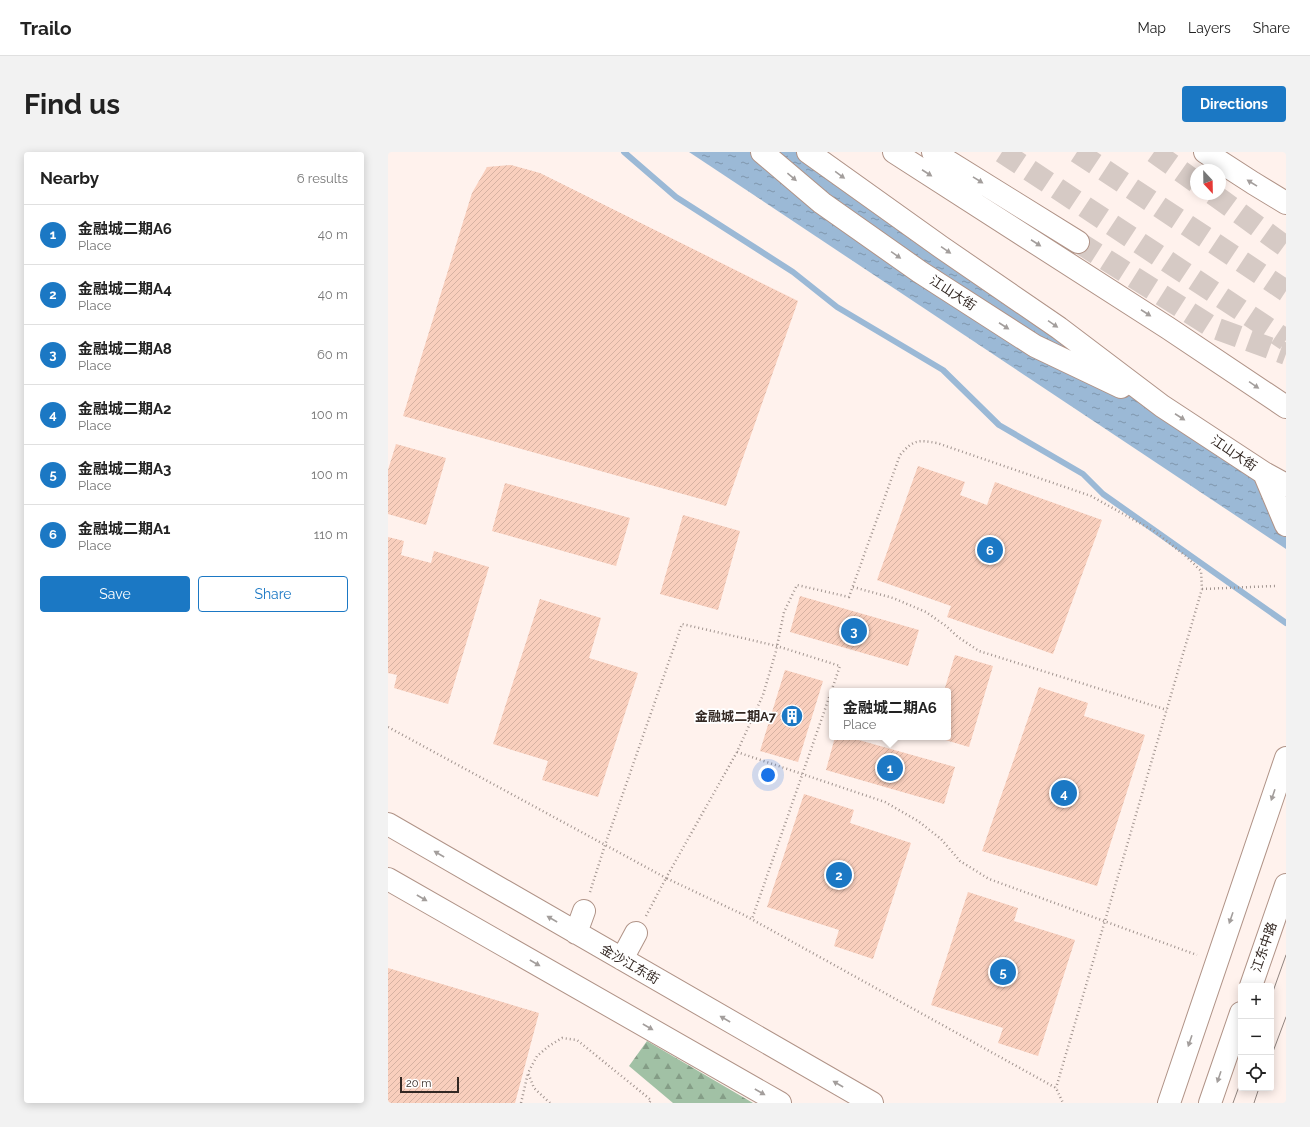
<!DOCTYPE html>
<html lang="en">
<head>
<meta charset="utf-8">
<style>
	body { margin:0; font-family:Raleway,"Noto Sans SC",sans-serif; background:#f2f2f2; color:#222 }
	.controls { position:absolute; right:12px; bottom:12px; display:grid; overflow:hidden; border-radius:4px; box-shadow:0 2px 10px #0003 }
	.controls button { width:36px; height:36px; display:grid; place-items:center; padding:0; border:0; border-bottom:1px solid #e0e0e0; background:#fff; color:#222; font:20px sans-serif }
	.compass { position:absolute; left:802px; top:12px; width:36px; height:36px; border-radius:50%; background:#fff; box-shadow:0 2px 10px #0003; rotate:158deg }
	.scale { position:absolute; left:12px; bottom:10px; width:59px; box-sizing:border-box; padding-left:4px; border:2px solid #332823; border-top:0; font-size:11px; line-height:14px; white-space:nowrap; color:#332823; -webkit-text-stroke:3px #fff; paint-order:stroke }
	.you { position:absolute; left:380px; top:623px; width:14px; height:14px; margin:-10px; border:3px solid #fff; border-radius:50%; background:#1a73e8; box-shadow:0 0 0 6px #1a73e833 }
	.badge { display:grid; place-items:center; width:26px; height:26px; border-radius:50%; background:#1b78c4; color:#fff; font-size:13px; font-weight:700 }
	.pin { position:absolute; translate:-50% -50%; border:2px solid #fff; box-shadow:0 1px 4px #0006 }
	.popup { position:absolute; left:441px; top:536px; width:122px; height:52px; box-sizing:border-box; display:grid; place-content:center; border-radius:4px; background:#fff; filter:drop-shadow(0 1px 3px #0005); font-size:13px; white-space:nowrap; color:#767676 }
	.popup b { font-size:15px; color:#222 }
	.popup::after { content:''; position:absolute; left:50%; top:100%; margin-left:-8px; border:8px solid transparent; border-top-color:#fff }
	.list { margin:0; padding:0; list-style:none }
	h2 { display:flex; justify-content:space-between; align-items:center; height:52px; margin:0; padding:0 16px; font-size:17px }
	h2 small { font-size:13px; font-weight:400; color:#767676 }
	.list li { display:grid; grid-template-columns:26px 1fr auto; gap:12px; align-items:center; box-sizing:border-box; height:60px; padding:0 16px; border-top:1px solid #e0e0e0 }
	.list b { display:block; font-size:15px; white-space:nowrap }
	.list p { margin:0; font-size:13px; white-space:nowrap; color:#767676 }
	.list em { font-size:13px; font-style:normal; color:#767676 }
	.actions { display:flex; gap:8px; padding:12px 16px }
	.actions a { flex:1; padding:9px 0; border:1px solid #1b78c4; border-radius:4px; text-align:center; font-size:14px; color:#1b78c4 }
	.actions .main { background:#1b78c4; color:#fff }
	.icon { flex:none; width:22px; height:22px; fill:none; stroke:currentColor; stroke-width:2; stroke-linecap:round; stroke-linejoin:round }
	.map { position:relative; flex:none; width:898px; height:951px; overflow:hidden; border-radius:4px }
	header { display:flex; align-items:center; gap:24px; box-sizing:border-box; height:56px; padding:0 20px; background:#fff; border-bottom:1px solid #e0e0e0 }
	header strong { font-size:19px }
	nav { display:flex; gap:22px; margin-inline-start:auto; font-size:14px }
	.intro { display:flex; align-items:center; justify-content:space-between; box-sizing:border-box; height:96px; padding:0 24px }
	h1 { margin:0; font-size:28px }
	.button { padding:10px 18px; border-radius:4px; background:#1b78c4; color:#fff; font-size:14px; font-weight:700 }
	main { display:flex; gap:24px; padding:0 24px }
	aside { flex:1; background:#fff; border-radius:4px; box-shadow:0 2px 10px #0003 }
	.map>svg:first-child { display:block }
</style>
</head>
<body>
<header>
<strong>Trailo</strong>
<nav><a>Map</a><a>Layers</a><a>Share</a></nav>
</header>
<div class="intro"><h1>Find us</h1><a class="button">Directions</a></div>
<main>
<aside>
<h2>Nearby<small>6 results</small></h2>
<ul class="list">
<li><span class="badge">1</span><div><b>金融城二期A6</b><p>Place</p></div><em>40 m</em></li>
<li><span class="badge">2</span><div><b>金融城二期A4</b><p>Place</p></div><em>40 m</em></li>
<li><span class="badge">3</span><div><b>金融城二期A8</b><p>Place</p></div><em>60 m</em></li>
<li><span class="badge">4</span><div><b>金融城二期A2</b><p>Place</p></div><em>100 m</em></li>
<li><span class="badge">5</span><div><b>金融城二期A3</b><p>Place</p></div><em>100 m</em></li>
<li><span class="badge">6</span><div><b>金融城二期A1</b><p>Place</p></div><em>110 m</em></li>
</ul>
<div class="actions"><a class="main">Save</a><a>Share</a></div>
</aside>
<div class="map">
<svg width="898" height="951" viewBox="0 0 898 951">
	<defs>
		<pattern id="forest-firs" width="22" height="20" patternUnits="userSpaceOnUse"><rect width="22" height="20" fill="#a1c1a5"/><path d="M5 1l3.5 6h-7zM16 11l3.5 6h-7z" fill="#849d86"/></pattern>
		<pattern id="water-ripples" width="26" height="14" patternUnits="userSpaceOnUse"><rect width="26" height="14" fill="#9bb9d6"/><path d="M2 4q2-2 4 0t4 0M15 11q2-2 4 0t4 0" fill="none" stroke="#7f96ad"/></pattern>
		<pattern id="building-hatch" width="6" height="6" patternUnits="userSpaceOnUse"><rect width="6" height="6" fill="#f9cfbd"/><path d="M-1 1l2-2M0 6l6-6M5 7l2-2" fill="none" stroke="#d6b2a2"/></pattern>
	</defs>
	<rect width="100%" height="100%" fill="#fff2ed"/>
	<!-- forest -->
	<path fill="url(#forest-firs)" d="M259,889l106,62h-80l-44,-37z"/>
	<!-- water -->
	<path fill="url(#water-ripples)" d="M301,0h107l27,18 463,319v60z"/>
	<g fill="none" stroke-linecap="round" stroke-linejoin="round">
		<!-- stream -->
		<path stroke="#9bb9d6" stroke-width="6" d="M236,0l52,45 117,75 44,35 106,63 56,55 84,49 20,20 183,129"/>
	</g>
	<!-- building -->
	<path fill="url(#building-hatch)" d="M123,13l29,8 258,128 -72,205 -323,-90 69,-223 15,-26z
		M8,292l50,14 -20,67 -38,-11v-44z
		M530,314l47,16 -5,13 27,10 8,-23 107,38 -49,134 -106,-37 4,-11 -74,-26z
		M117,331l125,35 -14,48 -124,-35z
		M295,363l57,16 -22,79 -58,-16z
		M0,385l16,4 -3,14 30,8 3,-12 55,16 -41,137 -54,-16 3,-13 -9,-2z
		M412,444l119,34 -11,36 -118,-34z
		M152,447l61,19 -12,40 49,15 -40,124 -56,-17 6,-19 -55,-17z
		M567,503l38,11 -24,81 -34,-10h13v-46h-4z
		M397,518l38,11 -25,81 -38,-11z
		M651,535l49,16 -4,13 61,19 -48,151 -115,-35z
		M447,585h13l107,30 -11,37 -118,-34z
		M416,642l50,16 -4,13 61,20 -38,116 -39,-13 5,-16 -72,-23z
		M580,740l50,16 -4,13 61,19 -37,116 -40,-13 5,-15 -72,-23z
		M0,816l151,45 -24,90h-127z"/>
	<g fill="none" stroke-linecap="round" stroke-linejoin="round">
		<!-- major-tunnel -->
		<path stroke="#d6cac5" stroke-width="22" stroke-dasharray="22 11" stroke-linecap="butt" d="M766,0l42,30
			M825,42l73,53"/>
		<!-- highway-tunnel -->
		<path stroke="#d6cac5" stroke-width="22" stroke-dasharray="22 11" stroke-linecap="butt" d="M614,0l284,188
			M689,0l209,139
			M690,90l134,85 74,27"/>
		<!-- minor casing -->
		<g stroke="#b09387" stroke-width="24">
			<path id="minor" d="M0,672l484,279
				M0,727l392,224
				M188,781l8,-22
				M234,807l14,-26
				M781,951l117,-345"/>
		</g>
		<!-- major casing -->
		<g stroke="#b09387" stroke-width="24">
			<path id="major" d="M374,0l60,51 98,69 115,74 86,41
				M420,0l133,95 118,81 103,78 102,67 22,12
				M876,321l22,52
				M863,834l35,-101
				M822,951l31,-90"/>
		</g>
		<!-- highway casing -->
		<g stroke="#b09387" stroke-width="24">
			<path id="highway" d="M506,0l274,176 118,79
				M545,0l145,90
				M817,0l48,31 33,20"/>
		</g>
		<!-- path -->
		<path stroke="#a1948f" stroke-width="2.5" stroke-dasharray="1 3" stroke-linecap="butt" d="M465,435l40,11 33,14 20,14 12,11 21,14 188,59
			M814,437l73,-3
			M0,575l278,151 71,-126 26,-57 13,-44 8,-39 13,-27 52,12 51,-142c14,-16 18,-15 37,-12l154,53 63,35 33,26 14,14 1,18 -146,499
			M349,600l148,50 33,19 23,18 19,22 29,18 208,76
			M202,740l15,-47 77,-221 95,22 63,20 -88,253
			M258,764l20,-38 78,37 312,173 7,15
			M133,951l7,-30
			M162,951l-16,-15 -6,-15 9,-17 12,-10 13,-8 15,2 74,60 -2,3"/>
		<!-- minor -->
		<use href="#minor" stroke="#fff" stroke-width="22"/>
		<!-- major -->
		<use href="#major" stroke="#fff" stroke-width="22"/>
		<!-- highway -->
		<use href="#highway" stroke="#fff" stroke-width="22"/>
		<!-- tram -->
		<path stroke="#90847f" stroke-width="1" d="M883,845l15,-42
			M883,905l15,-40
			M845,951l8,-22
			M866,951l5,-15"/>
	</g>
	<!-- one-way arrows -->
	<defs><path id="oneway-solid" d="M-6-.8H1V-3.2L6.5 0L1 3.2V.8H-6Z"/></defs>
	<g fill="#a39e9c">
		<use href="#oneway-solid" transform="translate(539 21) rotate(33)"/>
		<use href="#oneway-solid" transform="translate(452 23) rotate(36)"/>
		<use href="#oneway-solid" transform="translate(404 25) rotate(40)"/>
		<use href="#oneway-solid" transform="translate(590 28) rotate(32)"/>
		<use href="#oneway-solid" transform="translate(864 31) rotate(-148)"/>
		<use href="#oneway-solid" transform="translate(648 91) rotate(33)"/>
		<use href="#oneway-solid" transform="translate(558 98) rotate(34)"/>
		<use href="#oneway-solid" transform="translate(508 103) rotate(35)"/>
		<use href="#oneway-solid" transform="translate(758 161) rotate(33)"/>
		<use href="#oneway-solid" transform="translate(665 172) rotate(34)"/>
		<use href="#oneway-solid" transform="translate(616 174) rotate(33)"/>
		<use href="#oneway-solid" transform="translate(866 233) rotate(34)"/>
		<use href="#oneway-solid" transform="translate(792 265) rotate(33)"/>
		<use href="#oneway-solid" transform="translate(885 643) rotate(109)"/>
		<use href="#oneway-solid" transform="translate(51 702) rotate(-150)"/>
		<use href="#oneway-solid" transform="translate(34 746) rotate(30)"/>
		<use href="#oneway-solid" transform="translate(843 766) rotate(109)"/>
		<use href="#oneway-solid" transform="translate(164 767) rotate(-150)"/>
		<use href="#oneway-solid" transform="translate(147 811) rotate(30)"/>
		<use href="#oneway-solid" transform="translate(337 867) rotate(-150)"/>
		<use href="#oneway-solid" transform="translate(260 875) rotate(30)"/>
		<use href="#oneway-solid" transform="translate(802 889) rotate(109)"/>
		<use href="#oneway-solid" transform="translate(831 925) rotate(109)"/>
		<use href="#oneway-solid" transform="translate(450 932) rotate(-150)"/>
		<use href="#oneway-solid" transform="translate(372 940) rotate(30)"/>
	</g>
	<!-- icons -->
	<defs>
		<g id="building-disc" transform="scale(1.15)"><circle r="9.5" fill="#1b78c4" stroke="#fff"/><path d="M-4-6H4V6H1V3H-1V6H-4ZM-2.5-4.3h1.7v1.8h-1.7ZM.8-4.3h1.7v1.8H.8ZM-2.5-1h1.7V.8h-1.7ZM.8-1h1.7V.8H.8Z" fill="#fff"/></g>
	</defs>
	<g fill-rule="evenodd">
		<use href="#building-disc" x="404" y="564"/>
	</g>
	<g text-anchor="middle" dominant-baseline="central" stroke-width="3.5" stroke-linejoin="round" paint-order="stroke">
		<!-- street labels -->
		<g font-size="13" fill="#332823" stroke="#fff">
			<text transform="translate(565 141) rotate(33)">江山大街</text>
			<text transform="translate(846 301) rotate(34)">江山大街</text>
			<text transform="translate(876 795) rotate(-71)">江东中路</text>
			<text transform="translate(242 812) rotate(30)">金沙江东街</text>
		</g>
		<!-- poi labels -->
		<g font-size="13" font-weight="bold" fill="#332823" stroke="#fff" text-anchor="end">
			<text x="388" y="564">金融城二期A7</text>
		</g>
	</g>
</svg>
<div class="controls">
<button>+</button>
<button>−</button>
<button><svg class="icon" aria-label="locate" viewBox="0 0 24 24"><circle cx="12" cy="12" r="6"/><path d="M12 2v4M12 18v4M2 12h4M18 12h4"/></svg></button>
</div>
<svg class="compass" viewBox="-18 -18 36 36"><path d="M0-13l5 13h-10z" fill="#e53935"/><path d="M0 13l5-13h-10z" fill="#767676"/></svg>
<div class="scale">20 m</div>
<div class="you"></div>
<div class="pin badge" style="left:502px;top:616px">1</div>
<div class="popup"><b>金融城二期A6</b>Place</div>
<div class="pin badge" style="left:451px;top:723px">2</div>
<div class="pin badge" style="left:466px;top:479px">3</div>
<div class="pin badge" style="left:676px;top:641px">4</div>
<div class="pin badge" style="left:615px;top:820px">5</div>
<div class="pin badge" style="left:602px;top:398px">6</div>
</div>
</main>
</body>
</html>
